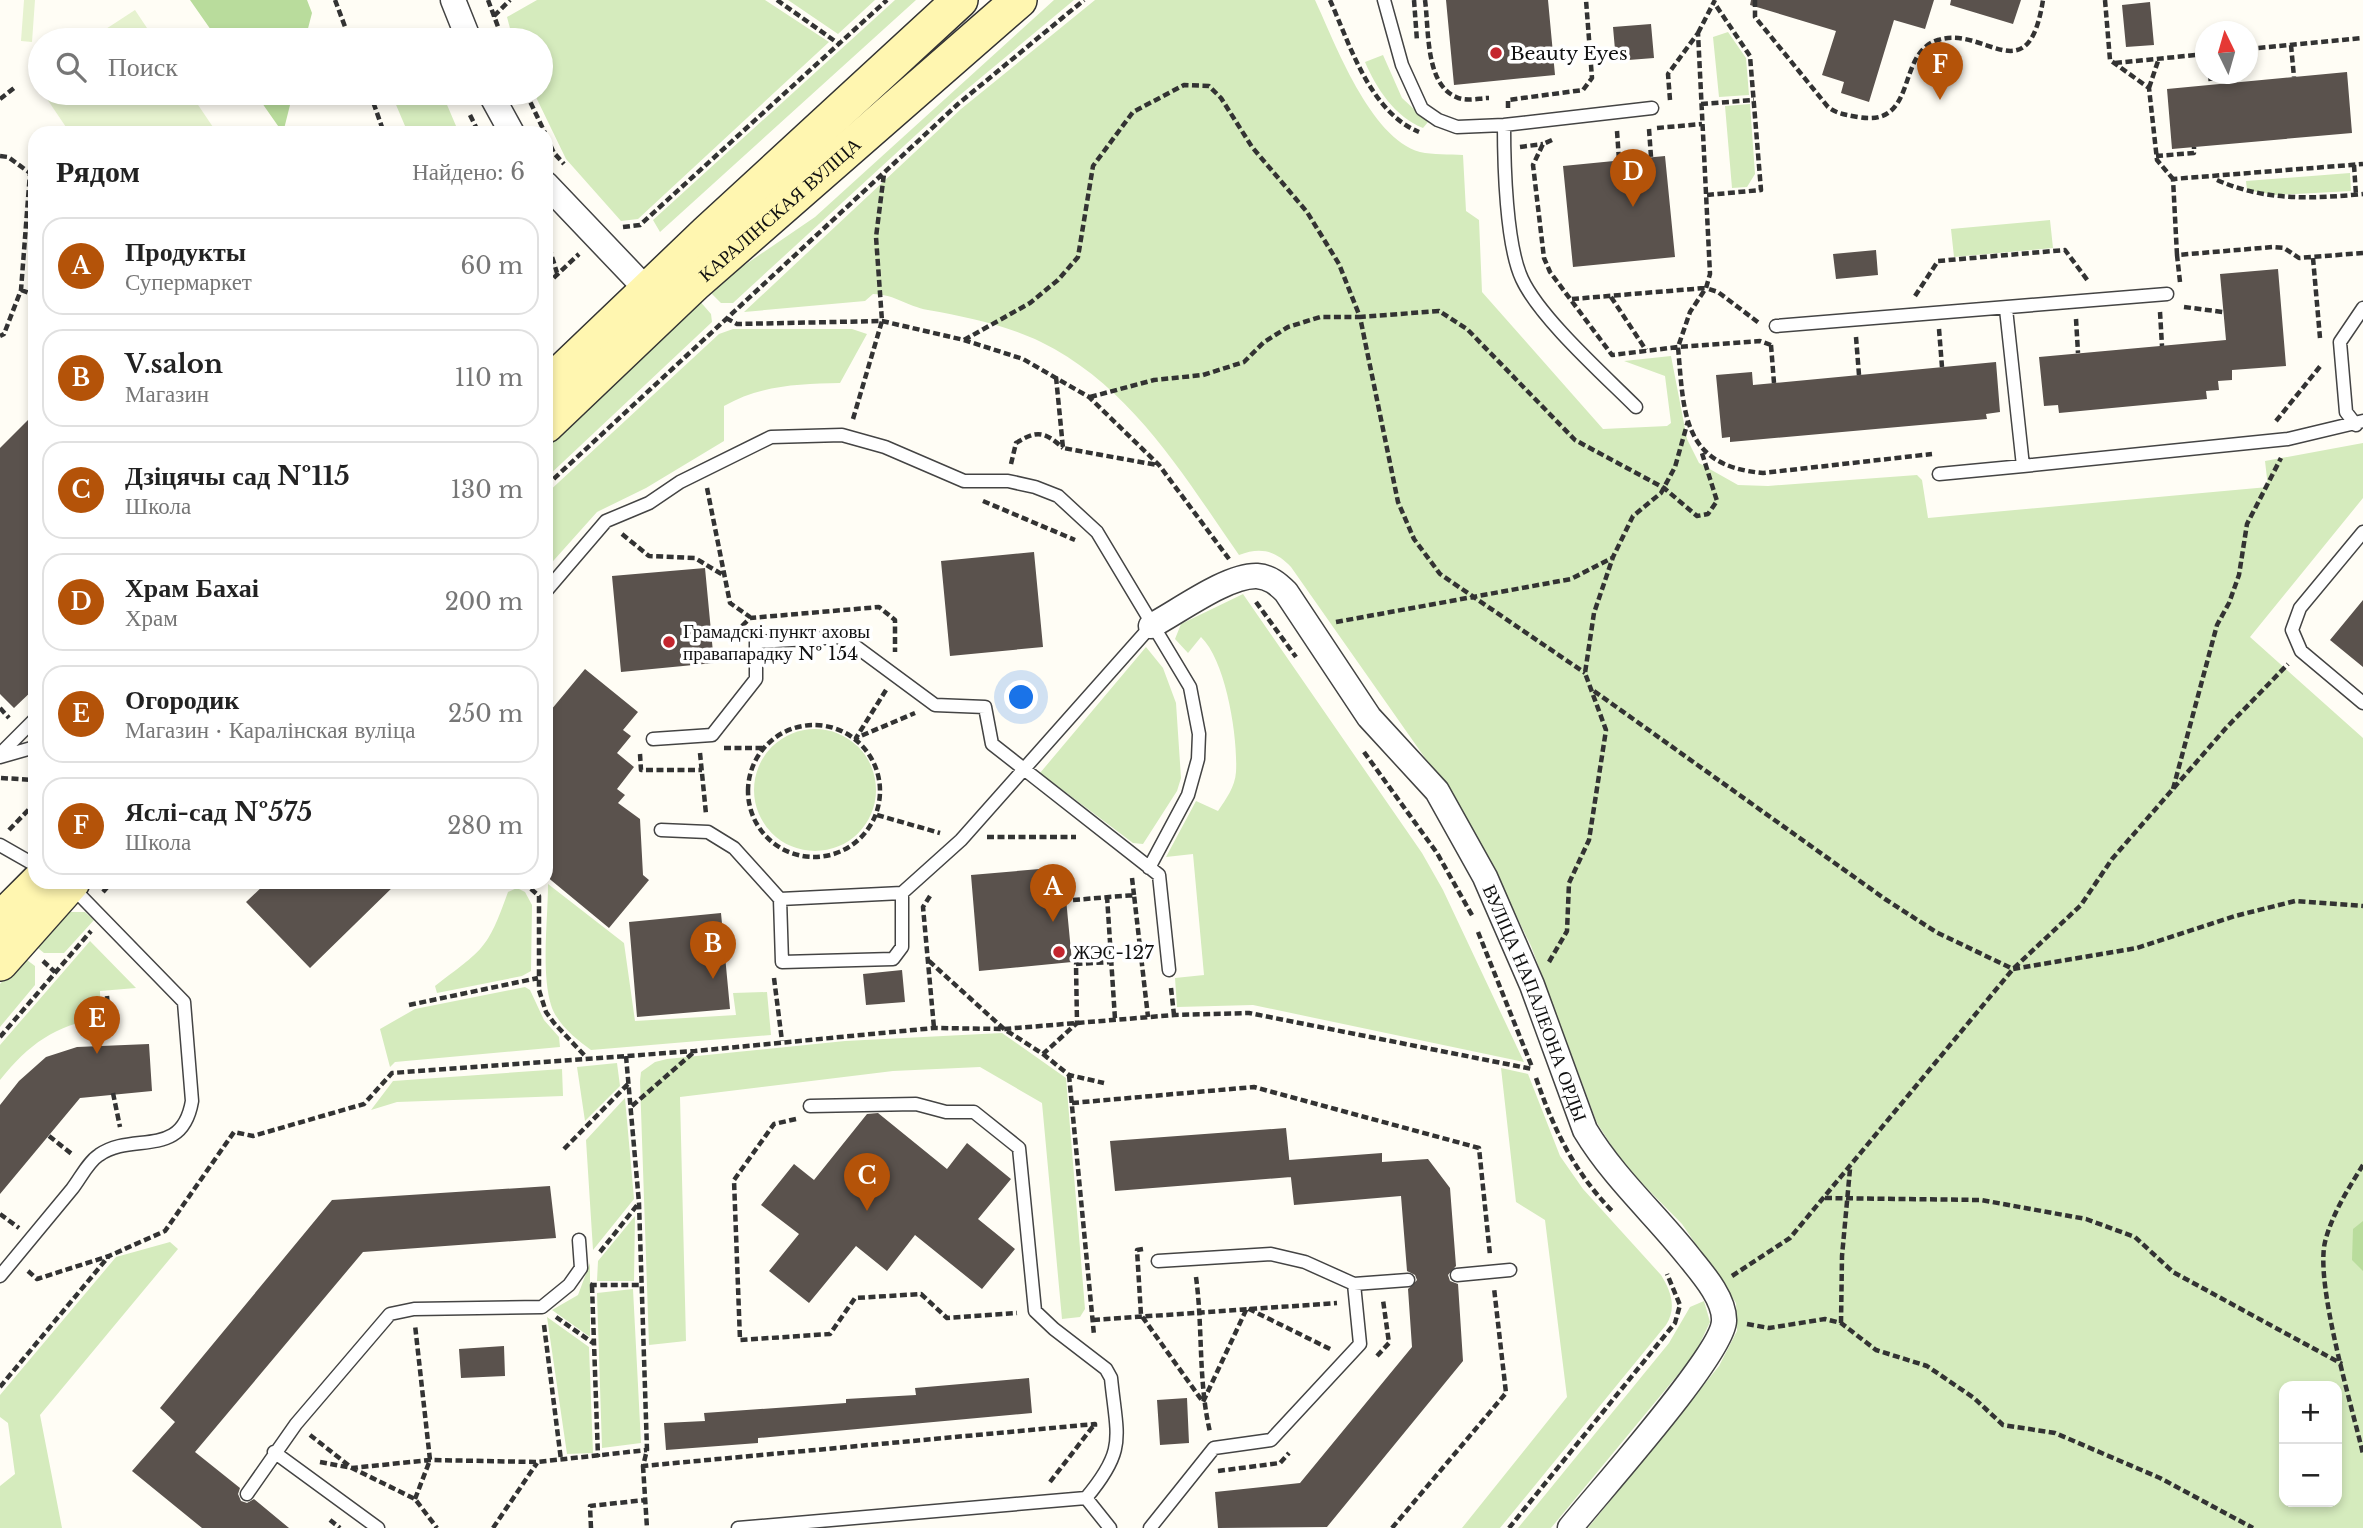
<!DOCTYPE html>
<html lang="ru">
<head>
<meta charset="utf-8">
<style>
	body { margin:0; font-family:"Libre Baskerville",serif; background:#f6f6f6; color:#222 }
	.controls { position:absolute; right:21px; bottom:21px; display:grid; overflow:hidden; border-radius:14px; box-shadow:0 4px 10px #0003 }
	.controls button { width:63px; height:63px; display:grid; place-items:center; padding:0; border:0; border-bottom:2px solid #e0e0e0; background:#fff; color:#222; font:35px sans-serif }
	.compass { position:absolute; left:2195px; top:21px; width:63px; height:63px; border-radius:50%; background:#fff; box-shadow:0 4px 10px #0003; rotate:355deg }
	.you { position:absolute; left:1022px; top:698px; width:24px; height:24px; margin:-18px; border:5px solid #fff; border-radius:50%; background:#1a73e8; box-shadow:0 0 0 10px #1a73e833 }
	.badge { display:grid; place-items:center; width:46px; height:46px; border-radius:50%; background:#b45309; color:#fff; font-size:23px; font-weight:700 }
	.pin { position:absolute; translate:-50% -58px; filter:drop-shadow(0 2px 4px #0008) }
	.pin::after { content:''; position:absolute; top:37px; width:24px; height:21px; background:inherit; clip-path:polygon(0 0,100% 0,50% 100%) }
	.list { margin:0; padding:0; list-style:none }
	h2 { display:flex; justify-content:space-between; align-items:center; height:91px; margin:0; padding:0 28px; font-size:30px }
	h2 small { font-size:23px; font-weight:400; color:#767676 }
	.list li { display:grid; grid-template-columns:46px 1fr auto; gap:21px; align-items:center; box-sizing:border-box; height:98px; margin:0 14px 14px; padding:0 14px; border:2px solid #e0e0e0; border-radius:21px }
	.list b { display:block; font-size:26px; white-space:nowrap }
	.list p { margin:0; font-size:23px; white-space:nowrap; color:#767676 }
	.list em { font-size:23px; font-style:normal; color:#767676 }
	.icon { flex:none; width:38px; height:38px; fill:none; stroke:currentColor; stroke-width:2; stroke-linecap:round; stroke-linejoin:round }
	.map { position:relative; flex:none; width:2363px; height:1528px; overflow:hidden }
	.search { position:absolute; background:#fff; box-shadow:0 4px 10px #0003; left:28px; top:28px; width:525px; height:77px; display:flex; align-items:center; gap:18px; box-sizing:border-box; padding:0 24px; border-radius:38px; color:#767676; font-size:26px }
	.panel { position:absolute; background:#fff; box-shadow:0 4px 10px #0003; left:28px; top:126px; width:525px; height:763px; border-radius:21px }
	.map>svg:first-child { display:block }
</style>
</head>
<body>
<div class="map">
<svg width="2363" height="1528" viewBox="0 0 2363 1528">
	<rect width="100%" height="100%" fill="#fffdf5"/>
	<!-- green -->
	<path fill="#d5ebbd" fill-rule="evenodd" d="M537,0h228l64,42 -191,177 -17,2 -55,-62 -32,-66h7v-53h-28l-6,-23z
		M788,0h87l-37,34z
		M895,0h21l-256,232 -7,-12z
		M1054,0h20l-120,100 -221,203h-12l-13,-13 107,-73z
		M1095,0h220c20,43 55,138 105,152 13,3 29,2 43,3l3,56 13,9 3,72 121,137 64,-3 4,-3 -6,-47 -41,-15 47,-5 16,83 12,24 39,22 30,1 149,-11 5,5 6,38 340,-31 -3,-26 98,-18v55l-113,139 113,101v790h-775l131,-162 18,-35 -1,-28 -54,-79 -58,-59 -27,-42 -66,-177 -44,-90 -43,-71 -153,-218c-16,-17 -31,-20 -52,-12 -55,-79 -108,-169 -198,-213 -35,-17 -74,-25 -113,-32 -22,-4 -31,-15 -55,-16l-8,7 -121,11 217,-203zM2284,1386h53v116h-53z
		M1728,32l18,26 3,37 -30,2 -6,-60z
		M1383,55l19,43 26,24 -5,6c-28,-11 -47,-40 -58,-66z
		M391,93h51l17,40h-51z
		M1750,104l5,70 -8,13 -15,1 -7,-82z
		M2350,173l1,18 -76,4 -28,-5 -1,-9z
		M2050,220l3,28 -99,9 -3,-28z
		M698,299l13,15 1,8 -166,156v-37z
		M733,329h119l15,5 -27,49c-41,1 -80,2 -116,23v35l-78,47 -49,24 -51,57v-75l173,-160z
		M1243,594l179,259 21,37 81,172 -271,-57 -76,2 -2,-29 29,-3 -11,-121 -27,3 30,-56 22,10c8,-12 17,-24 18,-39 2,-35 -10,-111 -35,-135l-13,16 -13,-14 6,-15z
		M1146,647l17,21 13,35 5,75 -4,13 -34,53 -10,-1 -93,-70z
		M754 790a61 61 0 1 1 122 0a61 61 0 1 1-122 0Z
		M548,884l76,59 11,78 101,-6 -3,-22 34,-1 4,43 -180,15c-15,-11 -34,-26 -40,-45 -10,-33 -3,-86 -3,-121z
		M517,888l8,4 7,13 -1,66 -9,5 -85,17 -2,-7c48,-37 52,-35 73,-94z
		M67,912h18l9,8 -30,33h-20l-11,-9z
		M90,941l46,47 -36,3 1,27c-46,7 -72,26 -101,62v-35z
		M23,957l12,9v19l-35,42v-43z
		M525,987l5,3 14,30 15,17 1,10 -165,15 -5,5 -10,-38 35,-20z
		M1002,1033l64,45 19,231 -5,8 -18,2 -20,-216 -62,-36 -87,4 -213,26 6,244 -37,4 -9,-264 1,-9 14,-10 12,-3 178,-18z
		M617,1063l3,23 -35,35 -8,-54z
		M1501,1068l27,6 32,82 23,33 78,86c10,16 16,33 5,50l-166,203h-38l105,-131 -22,-177 -29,-18z
		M562,1069l1,27 -166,6 -26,8 22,-29z
		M625,1098l9,101 -41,51 -7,-110z
		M635,1216l-1,65h-37l1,-20z
		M170,1242l8,7 -138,166 22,113h-62v-42l15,-12 -7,-51 -8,-6v-22l116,-138z
		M590,1263v74l-38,-27 26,-15z
		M633,1289l8,154 -39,5 -5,-155z
		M1704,1301l6,21 -15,32 -144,174h-33l151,-185 21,-36z
		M547,1317l42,30 4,106 -26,1z"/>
	<!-- forest -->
	<path fill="#b9dc9c" d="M190,0h117l5,13 -7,27h-87z
		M255,93h38l-10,40z
		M2363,1221v50l-11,-11 1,-31z"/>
	<!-- pitch -->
	<path fill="#e6f2cf" d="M24,0h11l-3,42 -11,-1z
		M135,10l20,30h-66z
		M43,93h147l27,40h-147z"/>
	<!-- building -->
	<path fill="#5a524d" d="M1446,0h102l7,75 -101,10z
		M1751,0h183l-9,29 -31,-9 -25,82 -28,-9 3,-11 -22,-7 14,-44 -86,-26z
		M1951,0h70l-8,24 -63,-19z
		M2150,2l4,43 -28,2 -4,-42z
		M1651,24l3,34 -38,3 -3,-34z
		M2347,72l5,61 -180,16 -5,-60z
		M1665,156l10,101 -102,10 -10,-101z
		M1876,250l2,25 -42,4 -3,-25z
		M2278,269l8,97 -54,4v10l-14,1 1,9 -13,1 1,8 -148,14 -1,-8 -14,1 -5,-49 187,-17 -6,-66z
		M1996,362l4,50 -14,2 1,5 -257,23v-5l-8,1 -6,-63 36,-3 1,13z
		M35,413v275l-21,20 -14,-14v-246z
		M1034,552l9,95 -93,9 -9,-95z
		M705,568l9,95 -93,9 -9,-96z
		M2363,600v67l-33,-27z
		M585,669l53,43 -15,18 8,6 -14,17 17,14 -17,22 8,6 -7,8 22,16 3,56 6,5 -40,48 -63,-52v-160z
		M1063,867l9,95 -93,9 -8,-96z
		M267,882h131l-88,86 -64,-66z
		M721,913l9,96 -93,8 -8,-95z
		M902,970l3,32 -39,3 -3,-31z
		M149,1044l3,47 -72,7 -80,96v-89l19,-24 27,-24 31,-10z
		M878,1113l69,56 20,-26 44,36 -33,40 37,30 -33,40 -67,-54 -28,36 -31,-25 -47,57 -40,-32 30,-37 -38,-29 33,-41 20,16 53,-66z
		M1286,1128l5,49 -176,14 -5,-50z
		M1382,1153v9l46,-3 22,29 6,78 -8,9 2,6 8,3 5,77 -136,166 -109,1 -3,-36 85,-9 112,-136 -4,-58 9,-9 -2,-5 -8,-4 -6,-75 -107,9 -5,-45z
		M550,1186l6,52 -193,14 -168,200 45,36 -2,6 3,7 6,2 7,-4 35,29h-87l-70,-57 43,-49 -15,-14 172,-208z
		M504,1346l1,30 -44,2 -2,-29z
		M1029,1378l3,35 -274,25v5l-92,7 -2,-27 41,-2 -1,-8 142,-10v-4l70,-4 -1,-7z
		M1187,1398l2,45 -29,2 -3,-45z"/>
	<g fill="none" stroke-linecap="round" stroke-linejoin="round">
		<!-- lane casing -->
		<g stroke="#444" stroke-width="15">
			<path id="lane" d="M1384,0l18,65 20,44 16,11 19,7 47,-2 148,-17
				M1504,125c0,39 2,120 18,154 18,39 82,96 114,128
				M2006,309l17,157 265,-27 75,-18
				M1776,326l391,-32
				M2356,425l-10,-13 -6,-70 23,-34
				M1939,474l84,-8
				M2363,532l-63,76 -8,22 9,21 62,52
				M546,591l60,-70 43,-18 31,-21 91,-45 71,-2 43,12 79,34h44l27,6 23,9 39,36 93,155 9,47 -1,25 -10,36 -39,73
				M653,739l59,-4 44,-56v-37l87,-5 92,68 50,2 7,37 167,131 10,95
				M0,754l35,-35
				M0,757l35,-10
				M661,830l47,2 26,16 46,51 2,63 111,-3 9,-12v-54
				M0,845l35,20
				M780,899l122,-6 59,-53 190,-214
				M1457,1275l53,-5
				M0,1276c24,-29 48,-58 72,-87 8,-10 16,-27 27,-34 34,-24 83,5 93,-54l-8,-99 -113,-116
				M1354,1284l54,-4
				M274,1452l104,76
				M247,1494l49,-70 94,-110 24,-5 128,-2 27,-22 12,-17 -2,-28
				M1086,1498l24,30
				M738,1528l348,-30c41,-49 31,-60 25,-120l-5,-9 -52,-40 -19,-18 -16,-163 -45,-36h-28l-30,-8 -106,2
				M1150,1528l64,-80 57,-8 89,-96 -6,-60 -49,-22 -34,-8 -113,7"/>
		</g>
		<!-- street casing -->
		<g stroke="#444" stroke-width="27">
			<g id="street">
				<path d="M453,0l16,40"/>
				<path d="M490,93l22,40"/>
				<path d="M546,184l101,106"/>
				<path id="s1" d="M1151,626c27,-14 76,-51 106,-50 13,1 21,8 29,16l83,125 68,74 48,86 47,108 53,145c29,48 70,84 104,127 13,16 36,42 35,64 -1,33 -127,173 -154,207"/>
			</g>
		</g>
		<!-- secondary casing -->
		<g stroke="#333" stroke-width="38">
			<g id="secondary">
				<path d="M546,387l161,-154 253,-233"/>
				<path id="s2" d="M546,425l148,-141 325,-284"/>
				<path d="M0,920l38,-38"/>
				<path d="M0,963l72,-81"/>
			</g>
		</g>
		<!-- path -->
		<path stroke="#333" stroke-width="4.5" stroke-dasharray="7 3.5" stroke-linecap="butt" d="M335,0l15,40
			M488,0l15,40
			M777,0l62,44
			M1330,0c20,45 40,112 89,132
			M1414,0l3,41
			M1425,0c4,29 0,84 31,97 10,5 23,1 33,1
			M1755,0v17l73,90c9,7 19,8 30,10 61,11 37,-64 80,-77 47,-15 90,55 105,-40
			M2105,0l5,60 39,28 8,72 16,19
			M494,16l16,-16
			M1698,33l17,-33
			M2291,45l3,32
			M2248,49l115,-11
			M2115,63l91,-9
			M2210,74l1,10
			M2149,88l10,-30
			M370,93l14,40
			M526,93l19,40
			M0,99l14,-11
			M1670,100l-2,-26 30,-41 12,241 -4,14 12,4 41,31
			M1701,104l53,-4
			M1508,108v-8l75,-10 9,-12 -6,-78
			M470,115l9,18
			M1657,128l45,-4
			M1649,129l2,28
			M1617,131l2,29
			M546,136l8,17 10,11
			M1552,140l-9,4 -10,21 11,93 6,14 62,83 66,-8 12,-35 16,-24
			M1520,147l23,-3
			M0,156l8,1 22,16 -9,117 -17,44 -4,2
			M2156,156l38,-3v-6
			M2354,165l2,30
			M2217,180c48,21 94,19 146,14
			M1707,195l54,-5 -11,-134 -35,-52
			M623,227l17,-2 247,-225
			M546,237l11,36
			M2177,255l-4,-76 190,-15
			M2313,258l7,80
			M2180,282l-3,-27 96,-8 11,1 15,10 64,-5
			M546,285l33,-31
			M21,290l14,5
			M1915,296l23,-35 127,-11 23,31
			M1611,297l35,53
			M1572,299l133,-11
			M2184,307l39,5
			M2160,312l2,34
			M726,318l11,6 145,-3 82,19 59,19 66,38 70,68 70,94
			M2076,319l2,34
			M1939,329l3,38
			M1856,337l3,38
			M964,340l66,-37 28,-23 20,-23 15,-91 40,-54 51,-27 25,1 12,12 31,49 55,65 32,52 21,53 79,-6 28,18 108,111 89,48 33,28 11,-2 9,-13 -16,-51
			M1771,345l-11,-4 -82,6c6,67 4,119 85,126l169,-19
			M1771,345l3,38
			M1056,377l7,71 94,17
			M1090,397l64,-17 49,-5 41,-13 20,-20 24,-15 32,-10h40l38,185 16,37 26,35 145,99
			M853,419l29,-98 -6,-84 8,-63
			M2276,421l46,-57
			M1011,464l5,-21c21,-13 28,-12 47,5
			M546,486l412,-382 126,-104
			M707,488l23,115 20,14
			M983,501l92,39
			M622,534l27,22 46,2 28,17
			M1256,602l40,55
			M1336,622l235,-43 41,-21
			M742,626l8,-8 129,-11 16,13v32
			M886,690l-30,48 59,-25
			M1594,691l291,208 51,33 77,37 124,-21 98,-32 60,-15 68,5
			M0,708l9,10
			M748 791a66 66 0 1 1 132 0a66 66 0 1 1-132 0Z
			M724,748h39
			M1364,752l73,101 36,64
			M700,753l6,61
			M640,754l1,16h61
			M1,778l34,2
			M2173,789l44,-164 12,-22 10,-28 8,-51 34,-66
			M877,815l63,18
			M9,830l26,-27
			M987,837h89
			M1132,878l2,17
			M523,882l16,14v94l7,22 8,11 32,34
			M103,892l9,-10
			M930,896l-7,11 11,121
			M1107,896l8,123
			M1073,900l61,-5 14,122
			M1478,932l54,135
			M43,961l12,11
			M929,961l75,68 39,25 34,-31 -1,-59 34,-2
			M1549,962l18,-31 2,-48 20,-43 17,-110 -21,-57 9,-60 19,-56 20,-41 28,-23 14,-26 13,-46
			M774,978l8,63
			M1171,988l3,27
			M107,996l3,32
			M409,1005l129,-27
			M0,1037l91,-106
			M1043,1054l26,21 35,8
			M626,1056l13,147 8,247 -4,16 452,-42v4
			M1069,1075l25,260
			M1536,1078c18,52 38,94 77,134
			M113,1093l7,34
			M1072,1103l182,-16 225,61 11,107
			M632,1106l62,-54
			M796,1119l-22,5 -40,56 6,160 90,-6 25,-36 66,-4 26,24 70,-5
			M49,1136l24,19
			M564,1149l65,-66
			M2363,1165c-15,24 -31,49 -38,77 -10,43 27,164 38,212
			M1825,1198l156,2 105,19 49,18 38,35 169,92
			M0,1214l19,14
			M1143,1249l-6,1 4,65 62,87 44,-94 85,42
			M600,1252l38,-48
			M28,1271l9,8 72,-23 56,-25 69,-99 19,4 111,-32 28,-31 303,-22 239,-23 70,1 170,-14 75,-2 283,56
			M1732,1276l58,-38 223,-269 68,-64 31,-46 114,-131 62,-64
			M1196,1277c7,52 2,104 14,155
			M593,1283l-1,2h48
			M592,1286l6,171
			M556,1317l37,26
			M1093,1320l244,-17
			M1841,1323l1,-67 8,-87
			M1747,1324l22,4 56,-9 16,4 35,27 51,16 47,32 29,27 52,8 105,45 93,50
			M544,1325l17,135
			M1377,1356l12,-13 -6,-43
			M0,1387l109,-131
			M310,1435l42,33 63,31 22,29
			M320,1462l32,6 78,-8 107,2 110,-12
			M643,1466l4,62
			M1218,1471l62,-8 9,-10
			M1050,1482l44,-57
			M415,1499l15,-39 -15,-135
			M330,1520l10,8
			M493,1528l44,-65
			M591,1528l-1,-22 55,-6
			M1392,1528l114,-135 -12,-105
			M1509,1528l166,-205 5,-18 -13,-31"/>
		<!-- lane -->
		<use href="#lane" stroke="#fff" stroke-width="12"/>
		<!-- street -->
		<use href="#street" stroke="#fff" stroke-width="24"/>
		<!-- secondary -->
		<use href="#secondary" stroke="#fff6b0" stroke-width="35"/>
	</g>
	<!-- markers -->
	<g fill="#c4262e" stroke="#fff" stroke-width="2.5">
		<circle cx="1496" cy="53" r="7"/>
		<circle cx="669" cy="642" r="7"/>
		<circle cx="1059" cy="952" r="7"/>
	</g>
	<g text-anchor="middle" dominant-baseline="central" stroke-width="7" stroke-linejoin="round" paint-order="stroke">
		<!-- poi labels -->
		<g font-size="19" fill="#111" stroke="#fff" text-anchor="start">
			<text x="1510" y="53">Beauty Eyes</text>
			<text x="683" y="631">Грамадскі пункт аховы<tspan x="683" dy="22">правапарадку № 154</tspan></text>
			<text x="1073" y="952">ЖЭС-127</text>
		</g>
		<!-- street labels -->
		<g font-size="19" fill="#111" stroke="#fff">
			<text stroke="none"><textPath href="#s2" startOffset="318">КАРАЛІНСКАЯ ВУЛІЦА</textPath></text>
			<text stroke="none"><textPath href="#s1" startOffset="637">ВУЛІЦА НАПАЛЕОНА ОРДЫ</textPath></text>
		</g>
	</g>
</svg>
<div class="controls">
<button>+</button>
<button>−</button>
</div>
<svg class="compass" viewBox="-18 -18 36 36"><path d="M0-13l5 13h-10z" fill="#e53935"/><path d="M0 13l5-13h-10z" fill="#767676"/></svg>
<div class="you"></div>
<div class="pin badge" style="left:1053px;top:922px">A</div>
<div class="pin badge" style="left:713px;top:979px">B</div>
<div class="pin badge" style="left:867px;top:1211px">C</div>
<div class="pin badge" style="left:1633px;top:207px">D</div>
<div class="pin badge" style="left:97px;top:1054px">E</div>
<div class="pin badge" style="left:1940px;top:100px">F</div>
<div class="search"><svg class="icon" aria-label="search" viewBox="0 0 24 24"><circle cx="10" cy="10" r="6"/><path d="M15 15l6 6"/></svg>Поиск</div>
<section class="panel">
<h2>Рядом<small>Найдено: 6</small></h2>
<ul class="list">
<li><span class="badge">A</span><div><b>Продукты</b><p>Супермаркет</p></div><em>60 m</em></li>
<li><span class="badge">B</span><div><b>V.salon</b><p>Магазин</p></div><em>110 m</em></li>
<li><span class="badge">C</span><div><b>Дзіцячы сад №115</b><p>Школа</p></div><em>130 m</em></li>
<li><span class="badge">D</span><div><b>Храм Бахаі</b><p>Храм</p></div><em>200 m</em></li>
<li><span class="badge">E</span><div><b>Огородик</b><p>Магазин · Каралінская вуліца</p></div><em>250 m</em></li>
<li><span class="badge">F</span><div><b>Яслі-сад №575</b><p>Школа</p></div><em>280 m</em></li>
</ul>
</section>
</div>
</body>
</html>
